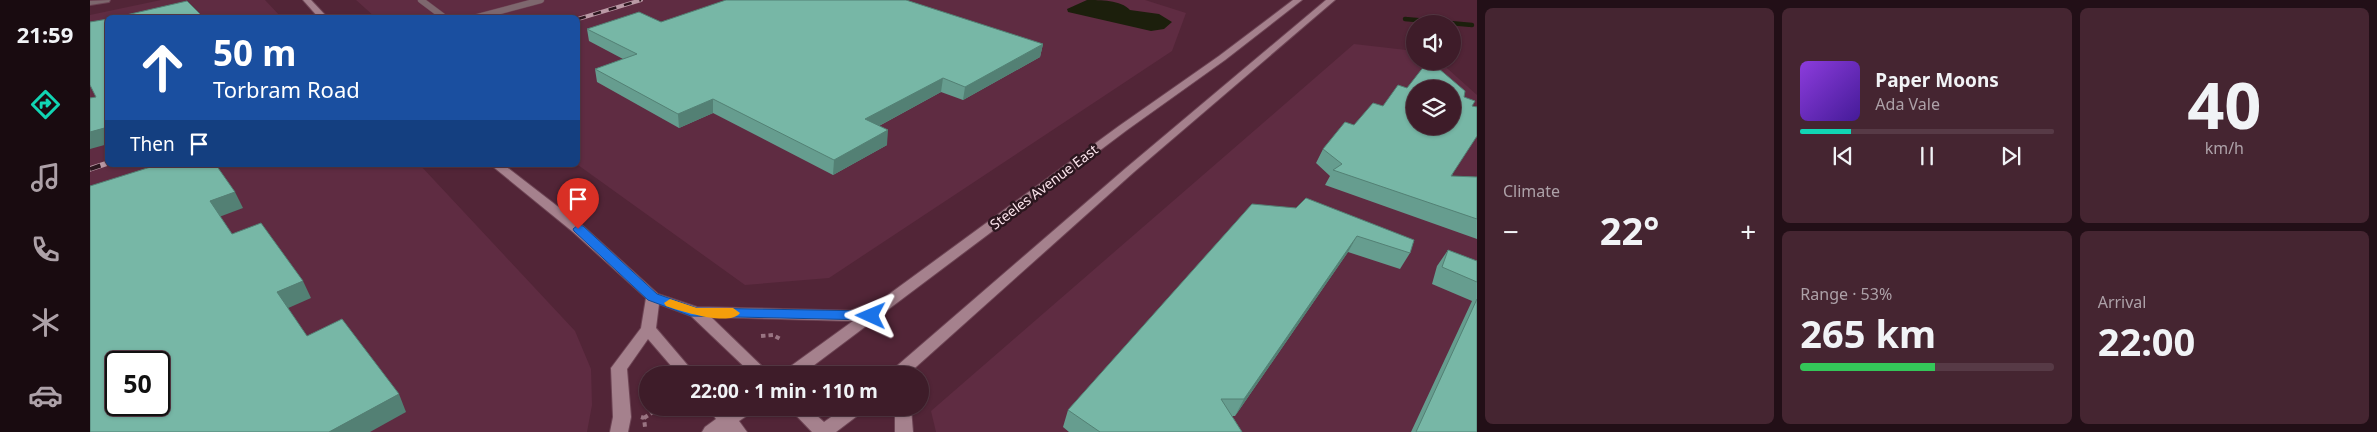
<!DOCTYPE html>
<meta charset="utf-8">
<style>
body{margin:0;font-family:"Noto Sans",sans-serif;background:#452531;color:#f1f3f6;height:100vh;display:flex;flex-direction:column;font-size:19px;white-space:nowrap}
*{box-sizing:border-box;margin:0}
p{font-size:16px;color:#ada1a8}
.icon{flex:none;width:28px;height:28px;fill:none;stroke:currentColor;stroke-width:2;stroke-linecap:round;stroke-linejoin:round}
.map{position:relative;flex:1;overflow:hidden}
.details{display:flex;flex-direction:column;gap:8px;padding:8px;background:#220f17;width:900px}
.details>*{flex:none}
.guide{position:absolute;left:15px;top:15px;width:475px;height:152px;border-radius:8px;box-shadow:0 1px 4px #0004,0 0 0 1px #573a46;background:#1a4fa0;color:#fff;overflow:hidden}
.controls{position:absolute;left:1316px;top:15px;display:grid;gap:10px}
.controls a{display:grid;place-items:center;width:55px;height:55px;border-radius:50%;background:#3e1c29;box-shadow:0 1px 4px #0004,0 0 0 1px #573a46;font-size:25px}
.speed{position:absolute;left:15px;top:351px;display:flex;gap:10px;font-size:25px;font-weight:700;text-align:center}
.speed>*{display:grid;place-content:center;width:65px;height:65px;border-radius:50%;background:#3e1c29;box-shadow:0 1px 4px #0004,0 0 0 1px #573a46;line-height:1}
.speed .limit{border:2px solid #111;border-radius:8px;background:#fff;color:#111}
.pin{position:absolute;display:grid;place-items:center;width:42px;height:42px;color:#fff;margin:-51px -21px;border-radius:50% 50% 50% 0;rotate:-45deg;box-shadow:0 0 5px #0007}
.pin .icon{rotate:45deg}
.me{position:absolute;width:55px;margin:-28px;rotate:271deg;stroke-linejoin:round;filter:drop-shadow(0 0 4px #0008)}
.turn{display:flex;align-items:center;gap:18px;height:105px;padding:0 25px;font-size:22px}
.turn .icon{width:65px;height:65px;stroke-width:2.5}
.turn b{display:block;font-size:35px;line-height:42px}
.then{display:flex;align-items:center;height:48px;padding:0 25px;background:#0003;gap:10px;font-size:19px}
.big{font-size:38px;font-weight:700;line-height:1.1}
.details .widget{flex:1;display:flex;flex-direction:column;justify-content:center;gap:8px;min-width:0;padding:0 18px;border-radius:8px;background:#452531}
.details .dial{align-items:center;gap:0}
.dial b{font-size:65px;line-height:1}
.song{display:flex;align-items:center;gap:15px}
.cover{width:60px;height:60px;border-radius:8px;background:linear-gradient(135deg,hsl(270 70% 55%),hsl(260 70% 35%))}
.played{height:5px;border-radius:2px;background:linear-gradient(90deg,#11d5b4 20%,#573a46 20%)}
.keys{display:flex;justify-content:space-around;direction:ltr}
.heat{display:flex;justify-content:space-between;align-items:center;font-size:28px;direction:ltr}
.charge{height:8px;border-radius:4px;background:linear-gradient(90deg,#34c759 53%,#573a46 0)}
.details .tiles{flex:1;display:grid;gap:8px;grid-template-columns:repeat(3,1fr)}
.widget:first-child{grid-row:span 2}
.trip{position:absolute;left:549px;top:366px;width:290px;height:50px;border-radius:25px;background:#3e1c29;box-shadow:0 1px 4px #0004,0 0 0 1px #573a46;font-weight:700;line-height:50px;text-align:center}
main{display:flex;flex:1;min-height:0}
.tabs{display:flex;flex-direction:column;width:90px;justify-content:space-around;align-items:center;background:#190b10;color:#ada1a8}
.tabs .icon{width:35px;height:35px}
.tabs .active{color:#11d5b4}
.tabs b{font-size:22px;color:#f1f3f6}
.map>svg:first-child{display:block}
.built{fill:#5f2c42;fill-rule:evenodd}
.water{fill:#1c1f0c}
.lines{fill:none;stroke-linecap:round;stroke-linejoin:round}
.stream{stroke:#1c1f0c;stroke-width:4.5}
.service-casing{stroke:#6d4454;stroke-width:7}
.tertiary-casing{stroke:#6d4454;stroke-width:2}
.secondary-casing{stroke:#6d4454;stroke-width:2}
.path{stroke:#997482;stroke-width:4;stroke-dasharray:4.5 3;stroke-linecap:butt}
.service{stroke:#7e676e;stroke-width:6}
.tertiary{fill:#7e676e;fill-rule:evenodd}
.secondary{fill:#a5818d;fill-rule:evenodd}
.rail-far1-casing{stroke:#ba99a5;stroke-width:4}
.rail-casing{stroke:#ba99a5;stroke-width:5.5}
.rail-far1{stroke:#2b161e;stroke-width:2.5;stroke-dasharray:8;stroke-linecap:butt}
.rail{stroke:#2b161e;stroke-width:4;stroke-dasharray:11;stroke-linecap:butt}
.wall{fill:#669d8f}
.shaded-wall{fill:#538074}
.building{fill:#77b7a6;stroke:#538074;fill-rule:evenodd}
.route{fill:#1a73e8;stroke:#114b97}
.slow{fill:#f59e0b}
.labels{text-anchor:middle;stroke-width:5;stroke-linejoin:round;paint-order:stroke}
.street-label{font-size:14px;fill:#fde5ed;stroke:#2b161e}
</style>
<main>
<nav class="tabs">
<b>21:59</b>
<svg class="icon active" aria-label="directions" viewBox="0 0 24 24"><path d="M12 3l9 9-9 9-9-9zM9 14v-3h6M13 9l2 2-2 2"/></svg>
<svg class="icon" aria-label="music" viewBox="0 0 24 24"><path d="M9 18V5l10-2v13"/><circle cx="6" cy="18" r="3"/><circle cx="16" cy="16" r="3"/></svg>
<svg class="icon" aria-label="phone" viewBox="0 0 24 24"><path d="M5 4h4l2 5-3 2q2 4 5 5l2-3 5 2v4C11 20 4 13 5 4z"/></svg>
<svg class="icon" aria-label="climate" viewBox="0 0 24 24"><path d="M12 3v18M4 7l16 10M4 17L20 7"/></svg>
<svg class="icon" aria-label="car" viewBox="0 0 24 24"><path d="M5 17H2v-5l4-1 3-4h7l3 4 3 1v5h-3M9 17h6M6 11h13"/><circle cx="7" cy="17" r="2"/><circle cx="17" cy="17" r="2"/></svg>
</nav>
<div class="map">
<svg width="1387" height="432" viewBox="0 0 1387 432">
<rect width="100%" height="100%" fill="#522537"/>
<!-- built -->
<g class="built">
<path d="M71,0H175L191,17L18,18V165H330L485,331L501,369L502,405L497,432H0V15ZM26,362H69V405H26Z"/>
<path d="M266,0H1055L1096,13L1082,51L739,278L655,285L488,165V18L285,17Z"/>
<path d="M1264,44L1325,51V61H1349L1387,95V432H846L841,411ZM1325,89H1362V126H1325Z"/>
</g>
<!-- water -->
<path class="water" d="M997,0C1010,0 1031,0 1040,10L1069,14L1082,22L1074,29L1061,31L978,12L977,9Z"/>
<g class="lines">
<!-- stream -->
<path class="stream" d="M1315,19L1382,25"/>
<defs>
<g id="service">
<path d="M331,0L355,18"/>
<path d="M384,18L451,0"/>
</g>
<path id="tertiary" d="M20,0L19,2L0,5V1Z"/>
<g id="secondary">
<path d="M213,0H221L238,18H229Z"/>
<path d="M1203,0H1212L1135,60L1037,130L711,375H692L694,371L763,321L621,317L681,375H663L601,316L569,304L566,328L606,375H589L558,339L537,369L541,417L538,432H520L523,417L521,368L551,328L556,298L483,232L401,165H414L493,226L568,294L607,307L776,311L1029,126L1129,56Z"/>
<path d="M1236,0H1245L1044,172L817,375H799L801,371L1036,168Z"/>
<path d="M618,408H636L639,410L643,408H663L661,413L649,421L657,432H612L615,427L626,419Z"/>
<path d="M699,408H718L734,422L754,408H773L771,413L746,432H722Z"/>
<path d="M805,408H821L823,432H805Z"/>
</g>
</defs>
<!-- service casing -->
<use href="#service" class="service-casing"/>
<!-- tertiary casing -->
<use href="#tertiary" class="tertiary-casing"/>
<!-- secondary casing -->
<use href="#secondary" class="secondary-casing"/>
<!-- path -->
<g class="path">
<path d="M671,336L683,335L692,340"/>
<path d="M551,417L554,418L555,427"/>
<path d="M554,418L569,408"/>
</g>
<!-- service -->
<use href="#service" class="service"/>
<!-- tertiary -->
<use href="#tertiary" class="tertiary"/>
<!-- secondary -->
<use href="#secondary" class="secondary"/>
<defs>
<path id="rail-far1" d="M488,19L551,0"/>
<path id="rail" d="M0,169L18,163"/>
</defs>
<!-- rail-far1 casing -->
<use href="#rail-far1" class="rail-far1-casing"/>
<!-- rail casing -->
<use href="#rail" class="rail-casing"/>
<!-- rail-far1 -->
<use href="#rail-far1" class="rail-far1"/>
<!-- rail -->
<use href="#rail" class="rail"/>
</g>
<!-- wall -->
<g class="wall">
<path d="M571,22L953,44L950,57L873,100L851,92L789,126L797,145L743,175L623,113L589,128L507,82L505,69L533,59L499,41L497,29Z"/>
<path d="M1317,88L1374,97L1382,106L1362,176L1387,177V239L1235,185L1240,176L1226,163L1233,149L1264,125L1293,106Z"/>
<path d="M1162,204L1324,240L1320,253L1310,269L1258,252L1145,416H1142L1152,432H979L973,427L978,410Z"/>
<path d="M1358,250L1387,261V432H1321L1382,301L1342,284L1347,266Z"/>
</g>
<!-- shaded-wall -->
<g class="shaded-wall">
<path d="M953,44L950,57L873,100L875,87Z"/>
<path d="M853,78L851,92L774,134L775,119Z"/>
<path d="M623,99V113L589,128L588,114Z"/>
<path d="M18,127V144L0,149V132Z"/>
<path d="M798,130L797,145L743,175L744,160Z"/>
<path d="M145,192L153,208L129,217L120,201Z"/>
<path d="M1267,236L1258,252L1145,416L1154,399Z"/>
<path d="M213,281L221,298L196,309L187,292Z"/>
<path d="M309,394L316,412L280,432H239Z"/>
</g>
<!-- building -->
<g class="building">
<path d="M636,0H816L953,44L875,87L853,78L775,119L798,130L744,160L623,99L588,114L505,69L547,54L497,29L549,12L571,22Z"/>
<path d="M97,1L114,18H23Z"/>
<path d="M18,19V127L0,132V98L6,97L0,85V22Z"/>
<path d="M1335,65L1348,68L1375,91L1374,97L1385,101L1382,106L1387,107V136L1361,176L1387,177V219L1243,170L1252,164L1233,149L1255,122L1264,125L1283,103L1293,106L1308,85L1317,88ZM1325,89H1362V126H1325Z"/>
<path d="M67,165H126L145,192L120,201L142,234L171,223L213,281L187,292L217,336L252,319L309,394L239,432H0V186ZM26,362H69V405H26Z"/>
<path d="M1216,198L1324,240L1320,253L1267,236L1154,399H1131L1152,432H1010L978,410L1162,204L1206,208Z"/>
<path d="M1358,250L1387,261V282L1352,267Z"/>
<path d="M1387,299V432H1326Z"/>
</g>
<!-- route -->
<path class="route" d="M488,225L493,226L567,294L607,308L781,311L787,316L781,320L601,316L558,300L484,231L483,229Z"/>
<!-- slow -->
<path class="slow" d="M580,299L607,308H643L650,313C640,327 590,311 576,306L574,303Z"/>
<g class="labels">
<!-- street labels -->
<g class="street-label">
<text transform="translate(954 187) rotate(-37)" y="5">Steeles Avenue East</text>
</g>
</g>
</svg>
<div class="controls">
<a><svg class="icon" aria-label="sound" viewBox="0 0 24 24"><path d="M4 9h4l5-4v14l-5-4H4zM17 9q2 3 0 6"/></svg></a>
<a><svg class="icon" aria-label="layers" viewBox="0 0 24 24"><path d="M12 4l9 5-9 5-9-5zM3 14l9 5 9-5"/></svg></a>
</div>
<div class="speed"><div class="limit">50</div></div>
<div class="pin" style="left:488px;top:229px;background:#d93025"><svg class="icon" aria-label="arrive" viewBox="0 0 24 24"><path d="M6 21V4h12l-3 4 3 4H6"/></svg></div>
<svg class="me" style="left:781px;top:316px" viewBox="-20 -20 40 40"><path d="M0-17L14 15 0 8-14 15z" fill="#1a73e8" stroke="#fff" stroke-width="4"/></svg>
<div class="trip">22:00 · 1 min · 110 m</div>
<div class="guide">
<div class="turn"><svg class="icon" aria-label="ahead" viewBox="0 0 24 24"><path d="M12 20V5M6 11l6-6 6 6"/></svg><div><b>50 m</b>Torbram Road</div></div>
<div class="then">Then<svg class="icon" aria-label="arrive" viewBox="0 0 24 24"><path d="M6 21V4h12l-3 4 3 4H6"/></svg></div>
</div>
</div>
<section class="details">
<div class="tiles">
<div class="widget"><p>Climate</p>
<div class="heat"><a>−</a><b class="big">22°</b><a>+</a></div>
</div>
<div class="widget">
<div class="song"><i class="cover"></i><div><b>Paper Moons</b><p>Ada Vale</p></div></div>
<div class="played"></div>
<div class="keys"><svg class="icon" aria-label="previous" viewBox="0 0 24 24"><path d="M18 5L8 12l10 7zM5 5v14"/></svg><svg class="icon" aria-label="pause" viewBox="0 0 24 24"><path d="M8 5v14M16 5v14"/></svg><svg class="icon" aria-label="next" viewBox="0 0 24 24"><path d="M6 5l10 7-10 7zM19 5v14"/></svg></div>
</div>
<div class="widget dial"><b>40</b><p>km/h</p></div>
<div class="widget"><p>Range · 53%</p><b class="big">265 km</b><div class="charge"></div></div>
<div class="widget"><p>Arrival</p><b class="big">22:00</b></div>
</div>
</section>
</main>
